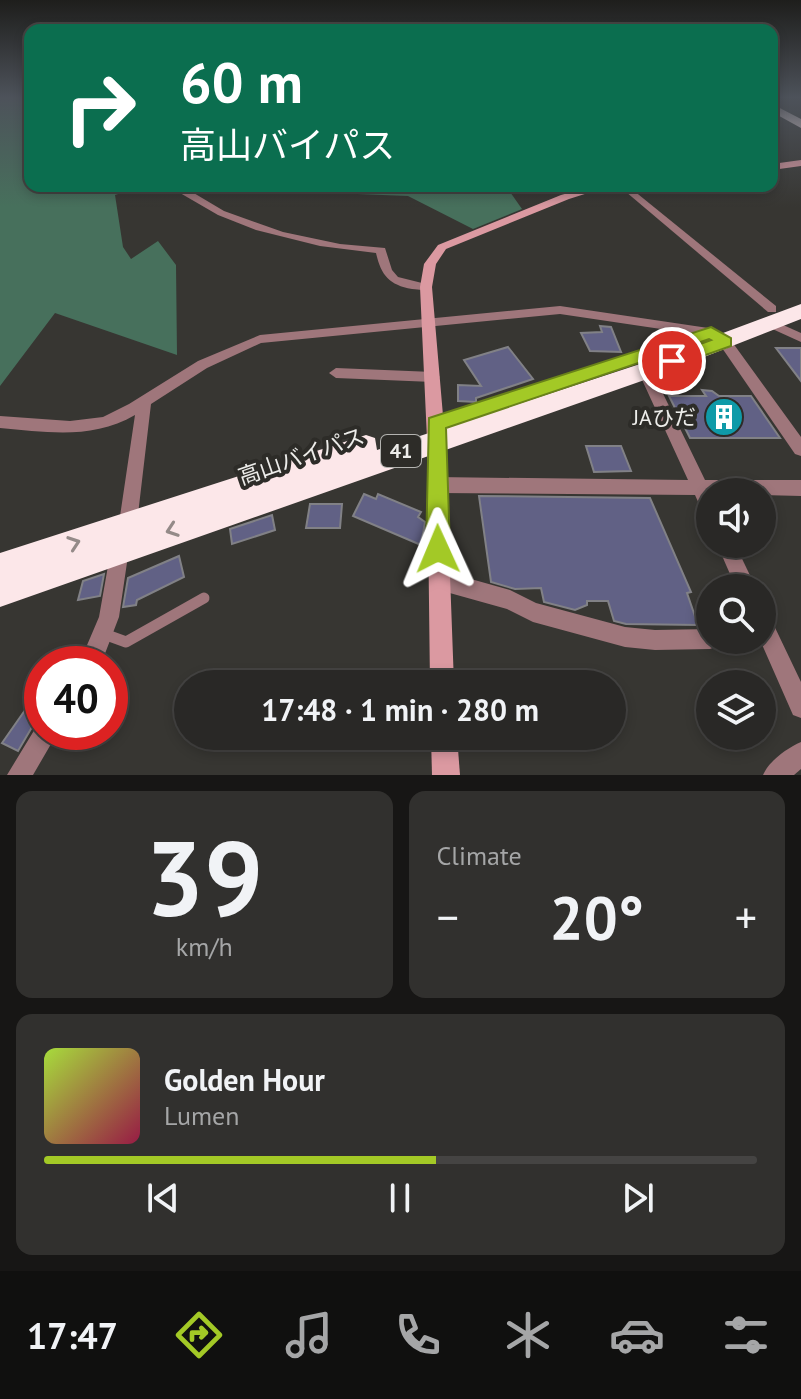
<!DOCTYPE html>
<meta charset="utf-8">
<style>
body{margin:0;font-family:"PT Sans","Noto Sans JP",sans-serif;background:#31302e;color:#f1f3f6;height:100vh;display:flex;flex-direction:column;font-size:30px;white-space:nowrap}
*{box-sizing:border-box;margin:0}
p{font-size:26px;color:#a5a6a7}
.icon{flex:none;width:44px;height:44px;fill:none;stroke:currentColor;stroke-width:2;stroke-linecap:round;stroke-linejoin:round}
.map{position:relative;height:775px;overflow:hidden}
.side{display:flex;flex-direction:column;gap:16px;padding:16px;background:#171615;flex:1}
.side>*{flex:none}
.top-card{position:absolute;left:24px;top:24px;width:754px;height:168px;border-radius:16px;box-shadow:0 4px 12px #0003,0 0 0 2px #454443;background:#0b6e4f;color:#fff;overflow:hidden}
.buttons{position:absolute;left:696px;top:478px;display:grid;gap:16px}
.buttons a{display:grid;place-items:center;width:80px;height:80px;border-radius:50%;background:#292826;box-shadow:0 4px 12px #0003,0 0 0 2px #454443;font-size:40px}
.speed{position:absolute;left:24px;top:646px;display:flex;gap:16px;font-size:40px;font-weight:700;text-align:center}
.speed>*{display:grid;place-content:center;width:104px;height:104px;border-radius:50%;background:#292826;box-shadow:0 4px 12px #0003,0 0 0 2px #454443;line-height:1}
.speed .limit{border:12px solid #d22;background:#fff;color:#111}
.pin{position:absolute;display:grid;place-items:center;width:68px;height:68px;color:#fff;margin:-34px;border:4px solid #fff;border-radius:50%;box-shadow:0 2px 8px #0007}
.me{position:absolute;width:88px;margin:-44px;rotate:359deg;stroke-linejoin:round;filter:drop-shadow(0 0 6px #0008)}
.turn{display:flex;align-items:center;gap:28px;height:168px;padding:0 24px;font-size:36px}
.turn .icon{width:104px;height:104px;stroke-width:2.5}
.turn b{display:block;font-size:56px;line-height:68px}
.big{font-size:60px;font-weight:600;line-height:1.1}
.side .widget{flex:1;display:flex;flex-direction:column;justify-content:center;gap:12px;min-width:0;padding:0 28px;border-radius:16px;background:#31302e}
.side .dial{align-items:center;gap:0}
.dial b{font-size:104px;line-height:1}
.song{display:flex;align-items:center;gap:24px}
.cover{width:96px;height:96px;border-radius:12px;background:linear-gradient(135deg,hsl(80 70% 55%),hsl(340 70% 35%))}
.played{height:8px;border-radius:4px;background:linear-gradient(90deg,#a3c926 55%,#454443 55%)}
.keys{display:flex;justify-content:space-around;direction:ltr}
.heat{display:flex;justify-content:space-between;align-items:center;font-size:44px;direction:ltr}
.side .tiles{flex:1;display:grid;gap:16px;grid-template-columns:1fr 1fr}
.widget:last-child{grid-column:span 2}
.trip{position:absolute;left:174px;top:670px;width:452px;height:80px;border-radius:40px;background:#292826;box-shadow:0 4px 12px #0003,0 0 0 2px #454443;font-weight:600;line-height:80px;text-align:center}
.menu{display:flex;height:128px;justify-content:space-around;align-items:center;background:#10100f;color:#a5a6a7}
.menu .icon{width:56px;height:56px}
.menu .on{color:#a3c926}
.menu b{font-size:36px;color:#f1f3f6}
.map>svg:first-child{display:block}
.forest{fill:#47705c}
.building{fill:#616185;stroke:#818186;stroke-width:2}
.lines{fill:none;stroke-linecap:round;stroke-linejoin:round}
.lane{stroke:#9f767b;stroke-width:11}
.street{fill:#9f767b;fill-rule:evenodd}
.secondary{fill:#db99a1;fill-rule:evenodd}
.highway{fill:#fce7e9;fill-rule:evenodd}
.oneway{stroke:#948a88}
.route{fill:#a3c926;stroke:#6a8319;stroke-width:2}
.labels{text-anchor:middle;stroke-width:8;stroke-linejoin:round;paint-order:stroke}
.shield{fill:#2d2c28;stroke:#b3b3b0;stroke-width:2}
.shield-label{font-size:20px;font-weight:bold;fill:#ededea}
.poi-label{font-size:22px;fill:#ededea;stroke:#2d2c28;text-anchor:end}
.street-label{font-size:22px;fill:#ededea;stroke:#2d2c28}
</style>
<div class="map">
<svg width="801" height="775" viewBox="0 0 801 775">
<rect width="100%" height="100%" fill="#373632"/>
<!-- forest -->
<g class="forest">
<path d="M0,98H30V186H143L115,195L123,247L131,259L158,241L176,265L177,355L55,313L0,386Z"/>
<path d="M311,186H506L522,209L473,229L408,196L332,193Z"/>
</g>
<!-- building -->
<g class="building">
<path d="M600,326L611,327L621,352L590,351L581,333L602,332Z"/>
<path d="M508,347L533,379L476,398V402L458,401V385L481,386L464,360Z"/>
<path d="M776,348H801V381Z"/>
<path d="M702,390L712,391L719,396H751L780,438H690L669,396H706Z"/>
<path d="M586,446H621L631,471L594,472Z"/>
<path d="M364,494L376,499L378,494L421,512L418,517L425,522L421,545L353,516Z"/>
<path d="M479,496L650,498L691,592L687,593L698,625L626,624L614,621L608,601H587V605L575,610L544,602L541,588L515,589L491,582Z"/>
<path d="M310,504H342L340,528H306Z"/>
<path d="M272,515L275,530L232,544L230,529Z"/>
<path d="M179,556L184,577L137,600L136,605L123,607L128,578Z"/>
<path d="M104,574L100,596L78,600L83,581Z"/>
<path d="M42,686V719L35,722L18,751L2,743Z"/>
</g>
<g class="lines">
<!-- lane -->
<path class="lane" d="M104,634L126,642L204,598"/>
<!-- street -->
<g class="street">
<path d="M168,186H182L224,211L283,232L340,244L385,248L392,270L398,277L430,285L432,287C425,291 421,290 412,289C389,285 381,275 376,253L320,246L256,230L218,215Z"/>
<path d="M619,186H628L776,306V312H768Z"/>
<path d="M560,306L715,329L730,339L801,437V456L795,454L720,345L708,336L560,314L261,343L207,368L151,404L137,523L134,529L128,531L122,529L119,523L135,415C92,440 47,432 0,428V416L70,421L103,417L129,404L198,361L260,335Z"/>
<path d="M772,320L801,333V342L768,327L766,324Z"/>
<path d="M645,366L652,371L705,480H801V496L762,495V492H710V517L704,515L695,495L436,493L430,490L428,485L430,480L436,477L688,480L638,371Z"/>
<path d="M336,368L433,372L440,377L433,382L336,378L329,373Z"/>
<path d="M120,540L126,543L129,549L119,617L101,664H79L99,617L111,549L114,543Z"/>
<path d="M717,544H735L756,588H736Z"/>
<path d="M439,570L510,590L536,603L625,627L655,630L710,629V640H720L717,646L710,649L655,650L625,647L533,622L507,609L439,590L432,587L429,580L432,573Z"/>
<path d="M762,612L769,615L801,682V718L793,715L760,640H762Z"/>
<path d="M42,722V732H58L33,775H7L38,724Z"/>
<path d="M801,742V769L794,775H763C769,761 787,748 801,742Z"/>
</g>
<!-- secondary -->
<g class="secondary">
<path d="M801,160V166L772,170V164Z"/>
<path d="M594,186H610L569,199L446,249L436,264L432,287L445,439L454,684H430L427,439L420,287L424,264L438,245L561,195Z"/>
<path d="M431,736H457L460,775H432Z"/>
</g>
<!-- highway -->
<g class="highway">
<path d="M772,104L801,119V128L772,112Z"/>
<path d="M801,304V319L653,377L0,607V553L366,435L375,438L377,450L637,365Z"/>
</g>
</g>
<!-- one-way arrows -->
<defs><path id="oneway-chevron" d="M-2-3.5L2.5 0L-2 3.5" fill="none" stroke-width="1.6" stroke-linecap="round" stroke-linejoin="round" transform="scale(2)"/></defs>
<g class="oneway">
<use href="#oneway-chevron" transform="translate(172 530) rotate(161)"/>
<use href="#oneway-chevron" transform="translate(74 543) rotate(-19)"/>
</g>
<!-- sky -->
<linearGradient id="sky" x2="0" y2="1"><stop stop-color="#1e1e1c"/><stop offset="0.47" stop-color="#4d525a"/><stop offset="1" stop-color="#4d525a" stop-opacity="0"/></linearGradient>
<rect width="801" height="207" fill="url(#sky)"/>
<!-- route -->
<path class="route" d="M711,327L731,338V346L672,367L663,361L665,357L711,340L709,339L446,428L450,549L446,557L438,560L429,557L426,549L429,418Z"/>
<!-- icons -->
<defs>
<symbol id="building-disc" viewBox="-11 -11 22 22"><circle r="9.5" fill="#0f9aa8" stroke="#2d2c28"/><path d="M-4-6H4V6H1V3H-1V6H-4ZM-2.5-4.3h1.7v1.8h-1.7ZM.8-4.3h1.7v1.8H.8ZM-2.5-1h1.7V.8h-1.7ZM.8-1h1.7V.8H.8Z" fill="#fff"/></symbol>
</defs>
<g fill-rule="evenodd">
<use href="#building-disc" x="702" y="395" width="44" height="44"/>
</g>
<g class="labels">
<!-- shield labels -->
<rect class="shield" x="381" y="435" width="40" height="32" rx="6"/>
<g class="shield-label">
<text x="401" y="458">41</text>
</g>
<!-- poi labels -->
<g class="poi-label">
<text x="696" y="425">JAひだ</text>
</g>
<!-- street labels -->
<g class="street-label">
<text transform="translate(301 456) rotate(-19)" y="8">高山バイパス</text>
</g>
</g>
</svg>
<div class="buttons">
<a><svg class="icon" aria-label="sound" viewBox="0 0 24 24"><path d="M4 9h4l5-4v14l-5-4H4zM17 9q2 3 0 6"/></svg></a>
<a><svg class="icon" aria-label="search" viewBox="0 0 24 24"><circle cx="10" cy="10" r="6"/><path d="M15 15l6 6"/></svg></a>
<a><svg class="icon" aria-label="layers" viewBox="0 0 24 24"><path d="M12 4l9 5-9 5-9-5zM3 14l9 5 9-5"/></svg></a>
</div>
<div class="speed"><div class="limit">40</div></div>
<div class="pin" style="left:672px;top:361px;background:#d93025"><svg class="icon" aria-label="arrive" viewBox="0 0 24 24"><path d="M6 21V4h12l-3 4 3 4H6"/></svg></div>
<svg class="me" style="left:438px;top:549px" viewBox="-20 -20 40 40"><path d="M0-17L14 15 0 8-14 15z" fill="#a3c926" stroke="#fff" stroke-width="4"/></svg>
<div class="trip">17:48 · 1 min · 280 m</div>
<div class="top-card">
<div class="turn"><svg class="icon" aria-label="right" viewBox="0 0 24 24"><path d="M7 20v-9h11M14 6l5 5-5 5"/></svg><div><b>60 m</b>高山バイパス</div></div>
</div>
</div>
<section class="side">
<div class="tiles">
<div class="widget dial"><b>39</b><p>km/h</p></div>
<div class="widget"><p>Climate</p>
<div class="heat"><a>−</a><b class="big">20°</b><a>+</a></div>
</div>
<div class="widget">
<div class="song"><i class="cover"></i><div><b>Golden Hour</b><p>Lumen</p></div></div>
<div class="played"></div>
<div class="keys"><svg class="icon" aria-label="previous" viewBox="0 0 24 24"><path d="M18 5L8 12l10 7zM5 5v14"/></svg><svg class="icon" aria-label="pause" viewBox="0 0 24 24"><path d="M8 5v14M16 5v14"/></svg><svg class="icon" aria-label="next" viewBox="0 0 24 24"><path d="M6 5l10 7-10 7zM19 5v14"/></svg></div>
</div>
</div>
</section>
<nav class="menu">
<b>17:47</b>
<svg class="icon on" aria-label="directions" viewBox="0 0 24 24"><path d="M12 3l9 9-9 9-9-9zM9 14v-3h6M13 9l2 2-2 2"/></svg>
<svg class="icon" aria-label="music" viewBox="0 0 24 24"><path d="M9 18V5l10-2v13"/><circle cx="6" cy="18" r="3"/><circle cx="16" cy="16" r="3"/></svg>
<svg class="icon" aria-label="phone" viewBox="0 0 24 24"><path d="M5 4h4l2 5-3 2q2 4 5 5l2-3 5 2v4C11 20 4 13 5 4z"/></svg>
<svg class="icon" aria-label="climate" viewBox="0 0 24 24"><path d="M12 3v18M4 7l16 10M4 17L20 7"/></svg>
<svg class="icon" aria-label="car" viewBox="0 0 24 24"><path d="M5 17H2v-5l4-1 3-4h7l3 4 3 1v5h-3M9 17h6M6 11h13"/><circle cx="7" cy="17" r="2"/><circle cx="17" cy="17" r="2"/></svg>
<svg class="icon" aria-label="filters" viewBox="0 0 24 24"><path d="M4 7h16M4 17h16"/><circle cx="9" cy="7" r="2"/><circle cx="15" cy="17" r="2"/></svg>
</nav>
